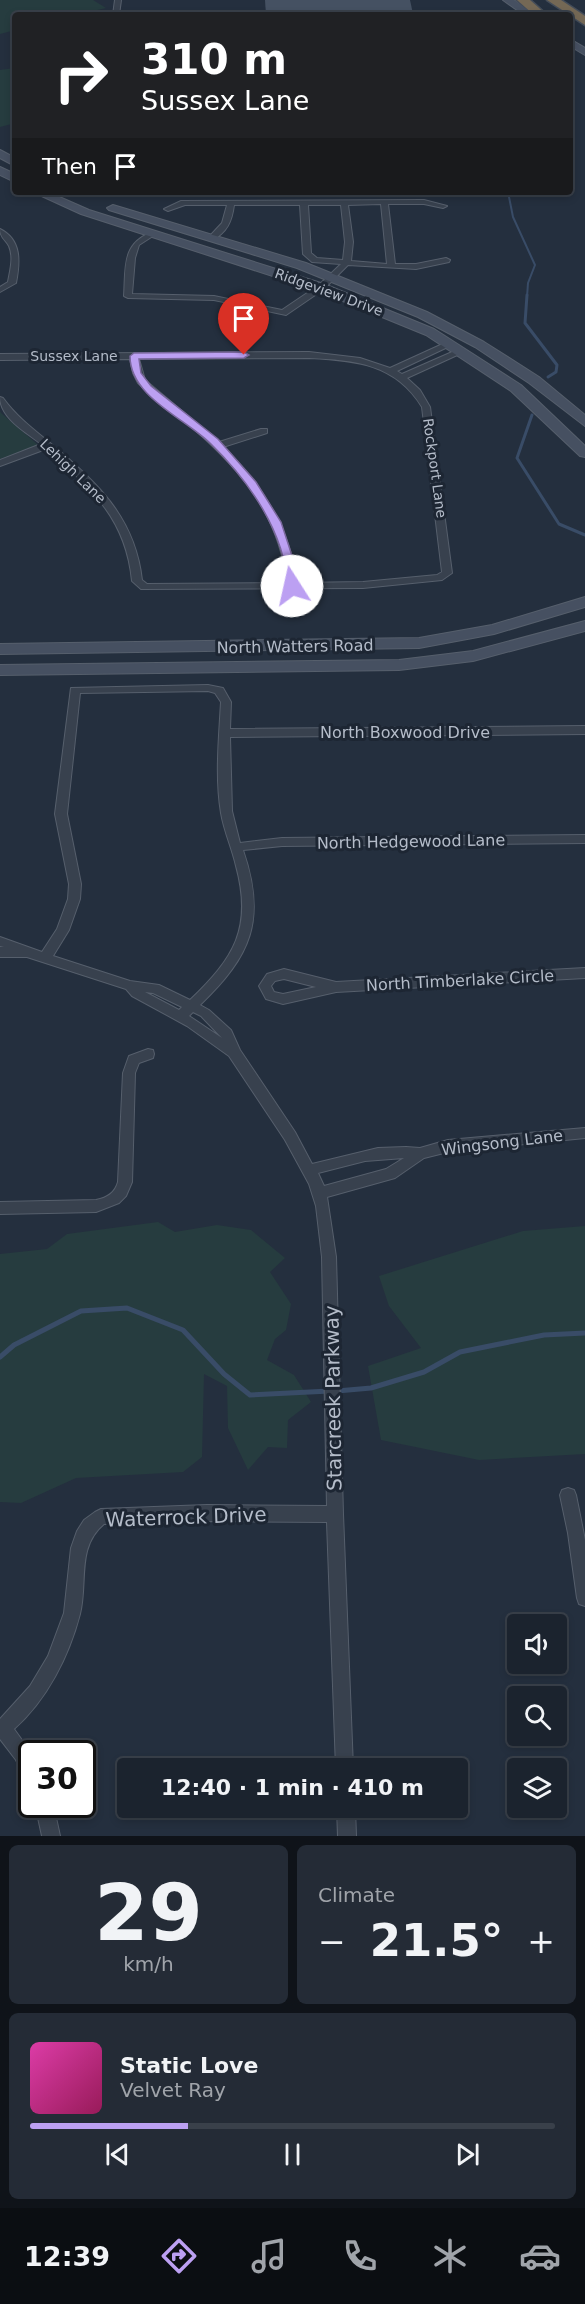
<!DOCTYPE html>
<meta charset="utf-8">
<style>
body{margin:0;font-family:"DejaVu Sans",sans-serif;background:#242b36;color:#f1f3f6;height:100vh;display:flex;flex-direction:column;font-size:22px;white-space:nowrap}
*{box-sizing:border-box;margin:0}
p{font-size:20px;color:#a0a4aa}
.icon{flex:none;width:33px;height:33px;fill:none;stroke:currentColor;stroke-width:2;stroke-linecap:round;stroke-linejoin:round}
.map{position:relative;height:1836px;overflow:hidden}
.panel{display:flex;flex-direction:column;gap:9px;padding:9px;background:#0f1319;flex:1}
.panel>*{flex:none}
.banner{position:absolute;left:12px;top:12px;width:561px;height:183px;border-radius:6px;box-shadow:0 3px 9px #0003,0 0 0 2px #39404a;background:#202124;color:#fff;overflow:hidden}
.fabs{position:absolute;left:507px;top:1614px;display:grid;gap:12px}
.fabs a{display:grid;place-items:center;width:60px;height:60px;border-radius:6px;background:#1b232e;box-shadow:0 3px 9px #0003,0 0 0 2px #39404a;font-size:30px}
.speed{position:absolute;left:18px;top:1740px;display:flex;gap:12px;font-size:30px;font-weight:700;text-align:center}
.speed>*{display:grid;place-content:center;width:78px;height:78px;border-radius:50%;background:#1b232e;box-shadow:0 3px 9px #0003,0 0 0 2px #39404a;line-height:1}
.speed .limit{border:3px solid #111;border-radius:9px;background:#fff;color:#111}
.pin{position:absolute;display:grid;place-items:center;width:51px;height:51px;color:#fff;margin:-62px -26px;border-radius:50% 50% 50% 0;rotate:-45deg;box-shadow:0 0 6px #0007}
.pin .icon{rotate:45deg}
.me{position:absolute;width:66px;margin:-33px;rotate:350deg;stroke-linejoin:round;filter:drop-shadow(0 0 4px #0008)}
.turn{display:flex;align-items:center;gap:21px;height:126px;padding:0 30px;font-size:27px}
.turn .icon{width:78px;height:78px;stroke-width:2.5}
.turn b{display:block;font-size:42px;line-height:51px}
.then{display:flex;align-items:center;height:57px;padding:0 30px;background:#0003;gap:12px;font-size:22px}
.big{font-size:45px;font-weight:700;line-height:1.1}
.panel .widget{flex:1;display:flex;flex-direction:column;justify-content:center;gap:9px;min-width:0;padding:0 21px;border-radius:9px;background:#242b36}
.panel .dial{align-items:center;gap:0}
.dial b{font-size:78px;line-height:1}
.song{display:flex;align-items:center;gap:18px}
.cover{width:72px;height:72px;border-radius:9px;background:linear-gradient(135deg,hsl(320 70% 55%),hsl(330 70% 35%))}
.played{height:6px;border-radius:3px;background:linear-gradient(90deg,#bca0f2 30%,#39404a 30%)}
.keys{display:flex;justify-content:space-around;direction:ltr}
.heat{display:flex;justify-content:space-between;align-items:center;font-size:33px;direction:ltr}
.panel .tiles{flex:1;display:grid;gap:9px;grid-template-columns:1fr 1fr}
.widget:last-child{grid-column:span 2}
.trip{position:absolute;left:117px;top:1758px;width:351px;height:60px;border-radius:6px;background:#1b232e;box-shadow:0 3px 9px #0003,0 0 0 2px #39404a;font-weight:700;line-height:60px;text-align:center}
.menu{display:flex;height:96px;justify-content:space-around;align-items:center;background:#0b0e12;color:#a0a4aa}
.menu .icon{width:42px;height:42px}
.menu .active{color:#bca0f2}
.menu b{font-size:27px;color:#f1f3f6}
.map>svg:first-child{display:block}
.green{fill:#263c3f}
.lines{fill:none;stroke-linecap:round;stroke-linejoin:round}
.stream-far2{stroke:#394c67;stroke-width:2}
.stream-far1{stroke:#394c67;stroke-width:3}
.stream{stroke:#394c67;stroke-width:5}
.building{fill:#455162}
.minor-casing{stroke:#565f6c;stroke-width:2}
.secondary-casing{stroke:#565f6c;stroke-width:2}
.motorway-casing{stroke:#434c59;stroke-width:3}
.minor{fill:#38414e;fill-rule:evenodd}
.secondary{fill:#465061;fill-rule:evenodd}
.motorway{fill:#746855;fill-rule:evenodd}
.route{fill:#bca0f2;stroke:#7a689d;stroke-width:1.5}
.labels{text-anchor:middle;stroke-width:6;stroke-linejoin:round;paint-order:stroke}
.far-street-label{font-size:14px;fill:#b4bcc9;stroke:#1d2633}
.street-label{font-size:16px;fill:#b4bcc9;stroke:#1d2633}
.near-street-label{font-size:20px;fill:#b4bcc9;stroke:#1d2633}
</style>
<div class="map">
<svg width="585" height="1836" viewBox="0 0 585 1836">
<rect width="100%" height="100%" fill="#242f3e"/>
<!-- green -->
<g class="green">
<path d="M0,0H93L106,8L77,15H15V30L0,34Z"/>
<path d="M15,68V123L0,127V70Z"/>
<path d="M0,411L1,413L38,445L0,459Z"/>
<path d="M158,1222L175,1232L217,1225L251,1230L285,1258L270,1272L291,1304L286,1330L275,1339L267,1360L294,1375L311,1402L288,1420L287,1448L268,1447L248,1470L228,1428L227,1386L204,1374L202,1457L183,1472L76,1478L21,1503L0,1502V1254L47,1249L67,1234Z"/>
<path d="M585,1226V1454L479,1460L381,1440L368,1366L421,1348L389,1306L379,1276L523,1231Z"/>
</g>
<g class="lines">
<!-- stream-far2 -->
<path class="stream-far2" d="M508,192L513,217L535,265L528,283L527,297"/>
<!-- stream-far1 -->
<g class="stream-far1">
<path d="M527,295L525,323L557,365L556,372L548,377"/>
<path d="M532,415L517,458L559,524L585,535"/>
</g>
<!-- stream -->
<g class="stream">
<path d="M0,1357L14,1345L81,1311L127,1308L183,1330L224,1374L250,1395L330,1391"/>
<path d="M337,1391L371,1388L424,1372L460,1352L544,1335L585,1333"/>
</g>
</g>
<!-- building -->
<path class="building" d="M265,0H410L413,14L266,15Z"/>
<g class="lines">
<defs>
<g id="minor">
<path d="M115,0H121L119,15H113Z"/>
<path d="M424,200L447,206L443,208L424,204H388L395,264H416L446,258L450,260L449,262L416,269L348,265L324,289L286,315L214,300L128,298L124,296C126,268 121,244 152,232L156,234L139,245L135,258L132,294L214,296L282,310L319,285L341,264L312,262L303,254L300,205H234C232,221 227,233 212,240L208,238L222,223L227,205H185L168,211L164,209L181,201ZM381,204L387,264L351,261L353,242L348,205ZM308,205H341L345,242L343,260L317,258L311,253Z"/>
<path d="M0,229C22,240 20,262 16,283L0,292V287L8,282C10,270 14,258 9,246C5,239 0,237 0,229Z"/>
<path d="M447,342L454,344L397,371L402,374L459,349L466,351L407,378L420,390L430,407L452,573L442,580L363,588L141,589L132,581C126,518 91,488 46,449L0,466V460L41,444C26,432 0,418 0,397L3,398C16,416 33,429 50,443C96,481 135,517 142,580L147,584L287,583C279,510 235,463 181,418C167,406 151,396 138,383L133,373L130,359L0,360V354L309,352L360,358L390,368ZM309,358C355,360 396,364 422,407L442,572L437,575L363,582L297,583C290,528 262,485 223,447L267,433V429H261L219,442L145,380L139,359Z"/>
<path d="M208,685L223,688L231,702L230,729L585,726V734L230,737L232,811L240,843L282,838L585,835V843L282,846L243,850C267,920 251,956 200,1005L209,1010L231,1030L240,1050L295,1132L312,1164L378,1148L406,1147L420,1148L448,1140L585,1128V1138L448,1152L424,1158L395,1178L327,1197L336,1257L343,1514L353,1768H336L327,1522L207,1521L104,1524C76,1547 88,1583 80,1614C69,1656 47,1700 14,1729L32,1754V1781L26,1779L16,1760L0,1739V1719L30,1686L48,1656L64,1613L71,1548L77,1531L84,1520L95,1512L101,1509L207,1505L327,1506L322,1257L316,1206L309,1184L285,1140L229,1056L187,1026L132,996L126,989L27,957H0V947H4L0,946V937L42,952L57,929L68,899L69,884L55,814L71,688ZM208,691L215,693L221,702C219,738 215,777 221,813C224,831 232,848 236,866C253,928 234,958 190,1000L159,985L130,981L53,956L69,930L80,899L81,884L67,814L80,693ZM145,992L153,993L182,1007L179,1010ZM193,1012L201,1016L222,1038L189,1016ZM404,1158L386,1169L324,1186L318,1173L365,1161Z"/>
<path d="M585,968V978L336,992L283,1004L266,999L259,986L267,974L284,969L336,982ZM284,979L316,987L283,994L274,992L271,986L275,981Z"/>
<path d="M148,1049L153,1050L154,1054L153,1058L139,1063L135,1073L132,1182L126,1196L119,1203L96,1212L0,1214V1202L96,1200C107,1198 115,1193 118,1182L123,1073L129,1056Z"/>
<path d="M568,1488L574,1490L576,1495L585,1540V1606L579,1604L577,1598L568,1533L560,1495L562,1490Z"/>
<path d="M35,1804H53L60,1836H42Z"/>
<path d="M337,1808H355L356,1836H338Z"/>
</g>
<g id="secondary">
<path d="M503,0H514L535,15H524Z"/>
<path d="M570,39L585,48V55L570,46Z"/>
<path d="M0,150L15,158V166L0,158Z"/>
<path d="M0,167L15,174V182L0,175Z"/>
<path d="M33,192H48L89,210L324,284L434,329L521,385L585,446V457L580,456L511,391L426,335L316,290L81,214Z"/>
<path d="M113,205L306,263L427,312L484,342L539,377L585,415V426L529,383L475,347L418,317L297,268L109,210L107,208Z"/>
<path d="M585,597V607L494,634L419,648L0,654V644L419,638L492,625Z"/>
<path d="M585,621V631L473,661L399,670L0,675V665L399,660L473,651Z"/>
</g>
<g id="motorway">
<path d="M517,0H530L547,15H534Z"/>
<path d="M547,0H561L585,16V25Z"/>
</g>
</defs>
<!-- minor casing -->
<use href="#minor" class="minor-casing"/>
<!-- secondary casing -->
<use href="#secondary" class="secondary-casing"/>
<!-- motorway casing -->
<use href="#motorway" class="motorway-casing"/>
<!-- minor -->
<use href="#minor" class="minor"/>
<!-- secondary -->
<use href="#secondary" class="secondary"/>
<!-- motorway -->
<use href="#motorway" class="motorway"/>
</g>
<!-- route -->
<path class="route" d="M134,353L244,352L249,355L244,358L139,359L141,373L151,386L218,439L256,482L281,522L298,574L296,589L287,586C286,533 248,480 211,444C185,418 130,397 130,356Z"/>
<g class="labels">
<!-- far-street labels -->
<g class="far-street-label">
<text transform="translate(329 292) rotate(20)" y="5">Ridgeview Drive</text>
<text x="74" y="361">Sussex Lane</text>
<text transform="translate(435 468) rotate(82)" y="5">Rockport Lane</text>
<text transform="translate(73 471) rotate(44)" y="5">Lehigh Lane</text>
</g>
<!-- street labels -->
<g class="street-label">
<text transform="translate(295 646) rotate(-1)" y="6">North Watters Road</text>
<text x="405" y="738">North Boxwood Drive</text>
<text transform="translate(411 841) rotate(-1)" y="6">North Hedgewood Lane</text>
<text transform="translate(460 980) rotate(-3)" y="6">North Timberlake Circle</text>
<text transform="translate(502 1142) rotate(-7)" y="6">Wingsong Lane</text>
</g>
<!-- near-street labels -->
<g class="near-street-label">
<text transform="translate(333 1398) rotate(-91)" y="7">Starcreek Parkway</text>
<text transform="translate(186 1517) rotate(-2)" y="7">Waterrock Drive</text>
</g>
</g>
</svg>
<div class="fabs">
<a><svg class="icon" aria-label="sound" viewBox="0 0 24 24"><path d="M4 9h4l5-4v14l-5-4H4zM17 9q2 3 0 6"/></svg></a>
<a><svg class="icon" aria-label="search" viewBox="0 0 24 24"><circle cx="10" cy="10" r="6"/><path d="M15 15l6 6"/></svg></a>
<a><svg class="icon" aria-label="layers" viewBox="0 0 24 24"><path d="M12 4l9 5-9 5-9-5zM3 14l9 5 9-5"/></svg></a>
</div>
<div class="speed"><div class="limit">30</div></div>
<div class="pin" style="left:244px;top:355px;background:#d93025"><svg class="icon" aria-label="arrive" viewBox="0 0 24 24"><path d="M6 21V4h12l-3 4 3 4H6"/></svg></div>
<svg class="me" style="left:292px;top:586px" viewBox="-20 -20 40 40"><circle r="19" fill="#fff"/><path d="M0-13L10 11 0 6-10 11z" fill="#bca0f2"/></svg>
<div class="trip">12:40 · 1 min · 410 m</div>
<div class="banner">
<div class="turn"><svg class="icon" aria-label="right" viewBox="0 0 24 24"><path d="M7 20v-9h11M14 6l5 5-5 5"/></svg><div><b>310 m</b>Sussex Lane</div></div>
<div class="then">Then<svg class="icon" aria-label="arrive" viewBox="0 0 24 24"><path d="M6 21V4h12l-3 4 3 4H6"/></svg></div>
</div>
</div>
<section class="panel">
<div class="tiles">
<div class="widget dial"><b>29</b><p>km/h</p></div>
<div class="widget"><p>Climate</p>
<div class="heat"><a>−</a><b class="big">21.5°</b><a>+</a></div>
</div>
<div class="widget">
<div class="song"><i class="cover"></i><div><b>Static Love</b><p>Velvet Ray</p></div></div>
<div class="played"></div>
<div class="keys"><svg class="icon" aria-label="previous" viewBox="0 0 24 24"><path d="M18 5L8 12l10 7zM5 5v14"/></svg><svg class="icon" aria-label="pause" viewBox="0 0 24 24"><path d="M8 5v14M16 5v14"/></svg><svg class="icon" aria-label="next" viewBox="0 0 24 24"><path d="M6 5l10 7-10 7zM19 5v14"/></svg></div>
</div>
</div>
</section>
<nav class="menu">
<b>12:39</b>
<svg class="icon active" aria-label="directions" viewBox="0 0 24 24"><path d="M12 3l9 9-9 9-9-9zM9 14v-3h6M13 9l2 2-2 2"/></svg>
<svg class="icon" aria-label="music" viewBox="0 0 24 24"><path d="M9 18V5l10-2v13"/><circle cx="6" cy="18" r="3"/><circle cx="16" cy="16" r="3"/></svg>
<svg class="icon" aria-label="phone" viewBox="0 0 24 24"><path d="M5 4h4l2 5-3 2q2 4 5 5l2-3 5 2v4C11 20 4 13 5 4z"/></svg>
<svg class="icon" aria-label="climate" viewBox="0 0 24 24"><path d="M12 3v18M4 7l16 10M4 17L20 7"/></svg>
<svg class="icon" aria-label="car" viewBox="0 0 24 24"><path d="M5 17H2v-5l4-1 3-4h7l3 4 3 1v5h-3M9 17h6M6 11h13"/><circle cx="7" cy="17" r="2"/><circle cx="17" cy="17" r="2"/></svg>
</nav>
